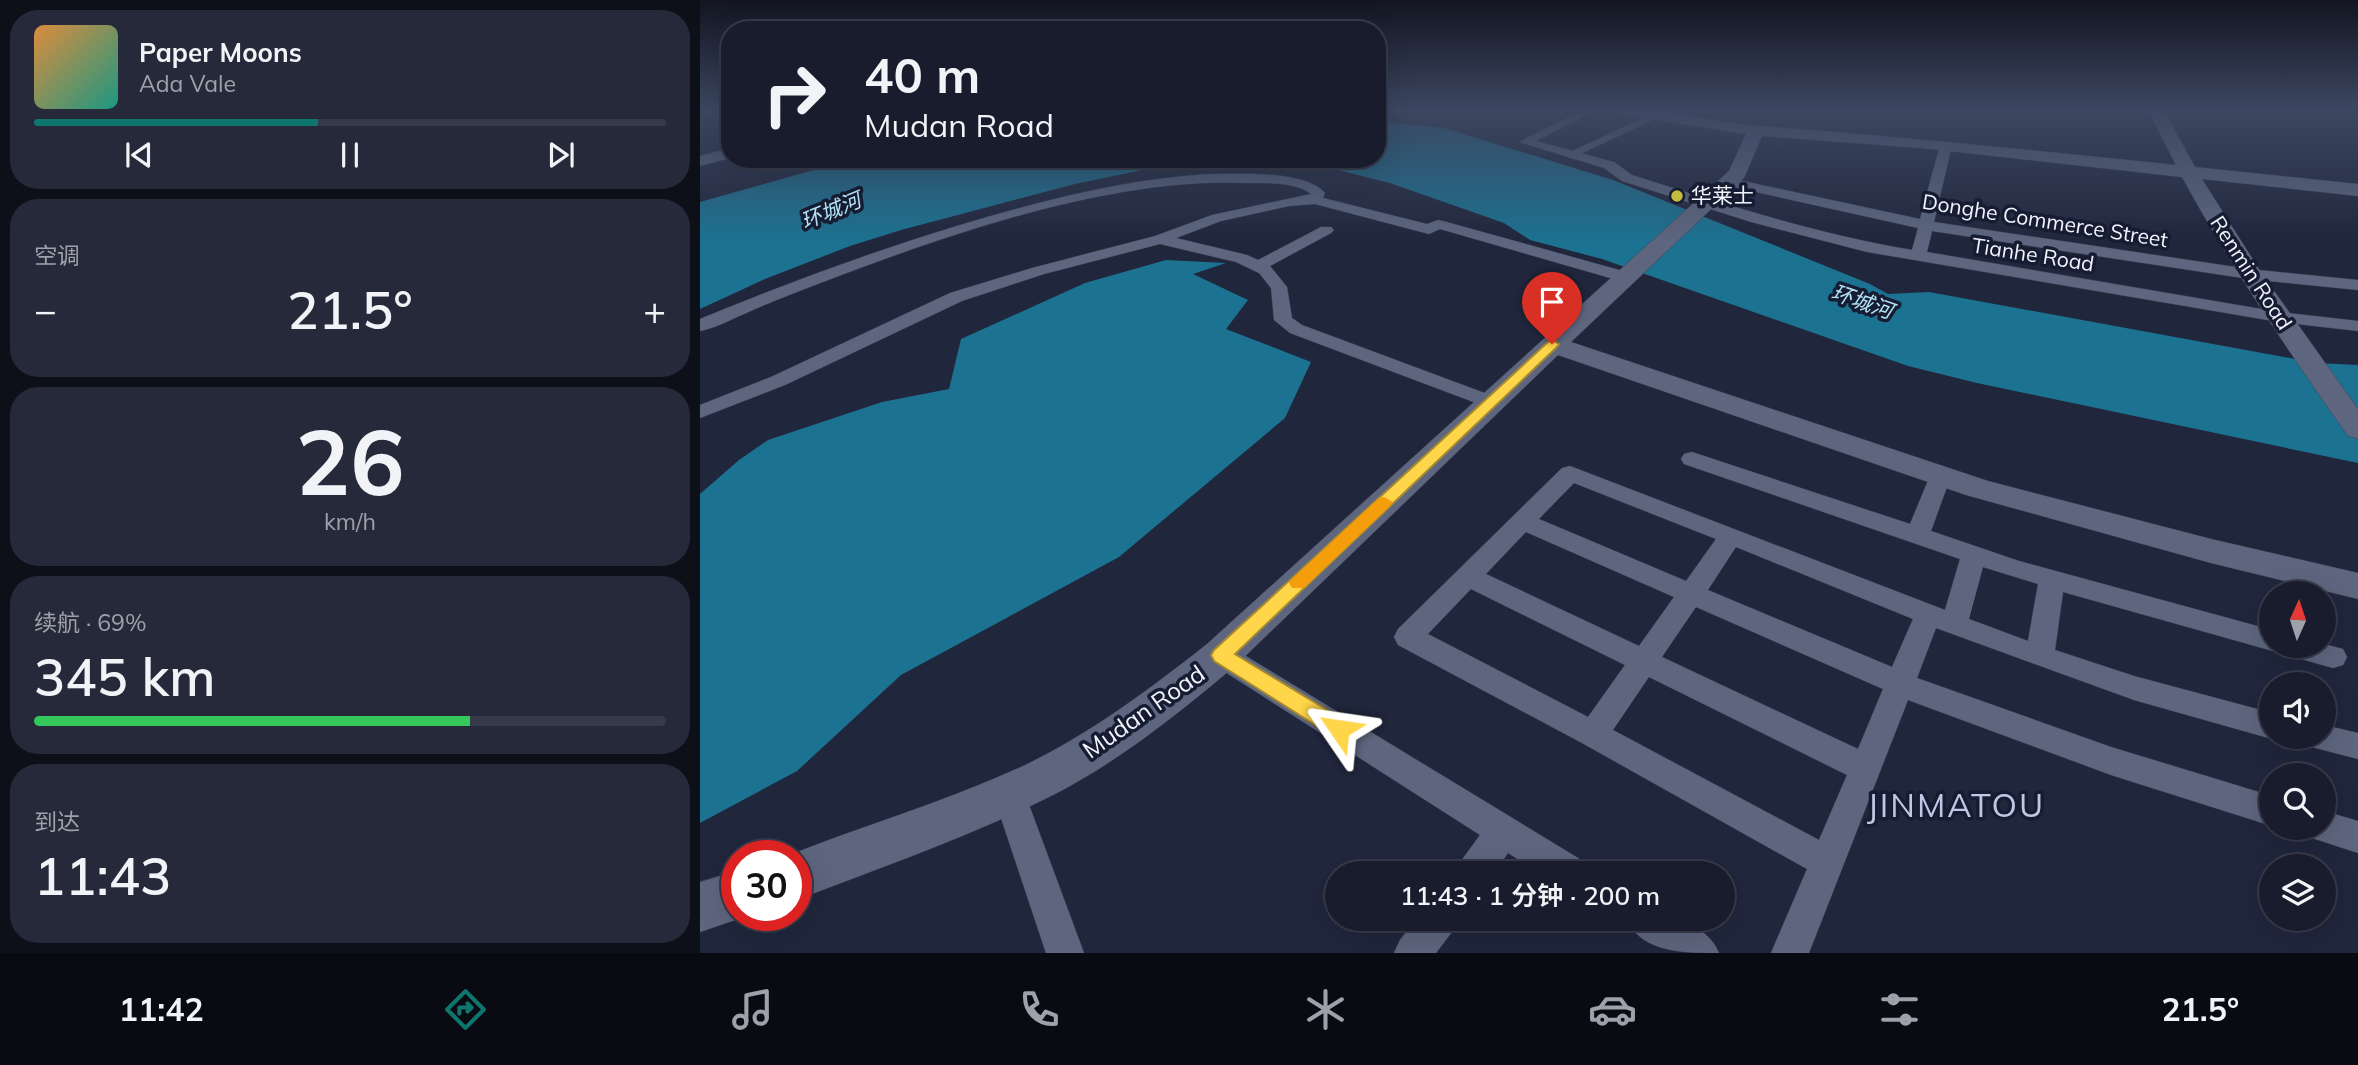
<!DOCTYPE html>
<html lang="zh">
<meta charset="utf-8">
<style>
body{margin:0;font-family:Mulish,"Noto Sans SC",sans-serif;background:#252939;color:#f1f3f6;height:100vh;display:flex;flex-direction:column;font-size:26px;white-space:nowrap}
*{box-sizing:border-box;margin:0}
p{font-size:23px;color:#9fa1aa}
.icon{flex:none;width:38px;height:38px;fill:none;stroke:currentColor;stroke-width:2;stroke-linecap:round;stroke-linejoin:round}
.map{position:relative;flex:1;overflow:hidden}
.panel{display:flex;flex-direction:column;gap:10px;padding:10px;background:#0d0f19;width:700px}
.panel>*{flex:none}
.top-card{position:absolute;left:21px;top:21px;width:665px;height:147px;border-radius:28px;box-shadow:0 7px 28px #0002,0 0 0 2px #363a49;background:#181c2d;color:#f1f3f6;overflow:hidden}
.needle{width:46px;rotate:3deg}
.buttons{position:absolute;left:1559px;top:581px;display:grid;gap:14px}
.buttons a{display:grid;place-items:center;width:77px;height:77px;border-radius:50%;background:#181c2d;box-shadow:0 7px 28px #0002,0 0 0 2px #363a49;font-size:35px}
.speed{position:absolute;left:21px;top:840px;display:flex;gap:14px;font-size:35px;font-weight:700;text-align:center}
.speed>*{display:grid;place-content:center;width:91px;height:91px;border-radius:50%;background:#181c2d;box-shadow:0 7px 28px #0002,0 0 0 2px #363a49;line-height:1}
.speed .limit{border:10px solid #d22;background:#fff;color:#111}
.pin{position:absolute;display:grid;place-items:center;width:60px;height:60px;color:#fff;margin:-72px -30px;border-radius:50% 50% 50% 0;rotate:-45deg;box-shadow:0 0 7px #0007}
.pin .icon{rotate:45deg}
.me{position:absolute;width:77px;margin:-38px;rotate:302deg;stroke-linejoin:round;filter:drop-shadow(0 0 5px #0008)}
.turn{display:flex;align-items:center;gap:24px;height:147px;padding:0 28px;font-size:32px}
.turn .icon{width:91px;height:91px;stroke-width:2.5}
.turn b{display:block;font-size:49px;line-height:60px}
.big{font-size:52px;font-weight:600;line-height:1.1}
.panel .card{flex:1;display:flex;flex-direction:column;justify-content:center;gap:10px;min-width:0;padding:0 24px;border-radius:28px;background:#252939}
.panel .dial{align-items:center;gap:0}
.dial b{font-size:91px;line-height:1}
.song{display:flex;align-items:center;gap:21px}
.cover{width:84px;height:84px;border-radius:10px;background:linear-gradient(135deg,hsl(30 70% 55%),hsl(170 70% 35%))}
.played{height:7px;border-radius:4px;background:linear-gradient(90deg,#0f766e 45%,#363a49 45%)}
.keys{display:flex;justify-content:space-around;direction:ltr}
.heat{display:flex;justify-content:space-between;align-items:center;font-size:38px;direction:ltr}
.charge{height:10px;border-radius:5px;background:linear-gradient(90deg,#34c759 69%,#363a49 0)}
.trip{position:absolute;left:625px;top:861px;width:410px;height:70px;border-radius:35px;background:#181c2d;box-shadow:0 7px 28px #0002,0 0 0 2px #363a49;font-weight:600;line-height:70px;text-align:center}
.menu{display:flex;height:112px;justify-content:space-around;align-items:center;background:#0a0b12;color:#9fa1aa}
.menu .icon{width:49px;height:49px}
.menu .current{color:#0f766e}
.menu b{font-size:32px;color:#f1f3f6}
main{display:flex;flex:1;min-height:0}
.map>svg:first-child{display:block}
.water{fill:#1c7291}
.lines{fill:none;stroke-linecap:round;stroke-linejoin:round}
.lane-casing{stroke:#3d4052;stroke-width:7}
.street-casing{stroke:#3d4052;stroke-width:1}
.secondary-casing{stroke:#3d4052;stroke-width:1}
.lane{stroke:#5e667f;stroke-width:6}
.street{fill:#5e667f;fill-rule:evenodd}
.secondary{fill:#5e667f;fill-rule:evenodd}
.route{fill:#ffd54a;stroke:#a68a30;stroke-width:2}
.slow{fill:#f59e0b}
.poi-dot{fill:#c6bc3c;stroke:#161c31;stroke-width:2.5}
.labels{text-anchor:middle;stroke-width:7;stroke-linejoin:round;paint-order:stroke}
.far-poi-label{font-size:21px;fill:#f0f3fc;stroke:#161c31;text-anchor:start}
.far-water-label{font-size:21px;font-style:italic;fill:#b3e3f8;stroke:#161c31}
.far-street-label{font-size:21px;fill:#f0f3fc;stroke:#161c31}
.street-label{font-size:24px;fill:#f0f3fc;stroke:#161c31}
.near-quarter-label{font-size:33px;letter-spacing:2px;fill:#bec7e4;stroke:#161c31}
</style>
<main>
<section class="panel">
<div class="card">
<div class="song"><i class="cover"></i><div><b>Paper Moons</b><p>Ada Vale</p></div></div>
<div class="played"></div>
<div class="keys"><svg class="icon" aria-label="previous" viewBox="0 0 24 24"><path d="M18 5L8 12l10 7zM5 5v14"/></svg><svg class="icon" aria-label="pause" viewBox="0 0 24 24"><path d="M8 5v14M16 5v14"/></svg><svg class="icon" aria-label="next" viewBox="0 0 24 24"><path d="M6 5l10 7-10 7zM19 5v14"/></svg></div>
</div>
<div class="card"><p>空调</p>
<div class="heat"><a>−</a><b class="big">21.5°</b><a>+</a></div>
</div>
<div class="card dial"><b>26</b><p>km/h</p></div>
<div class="card"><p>续航 · 69%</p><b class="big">345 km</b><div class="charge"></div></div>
<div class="card"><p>到达</p><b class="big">11:43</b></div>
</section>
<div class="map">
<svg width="1658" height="953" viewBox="0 0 1658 953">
<rect width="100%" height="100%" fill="#20263c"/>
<!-- water -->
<g class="water">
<path d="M677,121L744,128L913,180L1170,284L1188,294L1229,292L1617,363L1658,365V463L1277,383L1208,366L902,259L830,240L804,223L690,183L614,164L582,160L481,162L375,184L201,230L150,246L65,279L0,309V202L153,159H677Z"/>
<path d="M466,260L526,263L493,274L548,300L526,329L611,362L585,418L419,557L201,675L97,771L0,823V494L39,460L68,440L182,402L249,389L261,339L385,283Z"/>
</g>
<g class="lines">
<defs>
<path id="lane" d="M871,155L954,116"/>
<g id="street">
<path d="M882,110H896L836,141L914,162L932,175C1024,204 1116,234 1212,250L1218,228L1029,186L1022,182L1029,178L1220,219L1240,145L1242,142H1250L1252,145L1234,222L1549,269L1658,280V290L1549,279L1232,231L1227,252L1579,312L1658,321V331L1579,322L1167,252L1051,222L922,181L904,168L819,142Z"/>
<path d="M509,174C538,174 605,170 625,193L623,198L727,224L738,220L743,221L930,273L932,277L924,282L740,229L729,234L615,204L589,206L521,221L476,238L547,255L558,260L621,227H631L634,230L631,233L570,266L587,287L592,318L602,325L798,398L801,402L798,406H784L590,333L574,320L571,288L559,273L536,262L460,244L344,274L262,301L85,385L0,418V405L71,377L250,293L332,268L455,236L512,215L611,194C597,182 567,183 549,183C414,176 249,234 123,282C97,292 70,302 44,314C30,320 15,328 0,331V319C85,284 171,252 260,225C341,201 424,179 509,174Z"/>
<path d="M992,452L1210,524L1232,471H1248L1251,476L1231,531L1319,561L1572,630V646L1624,644L1643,649L1647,657L1643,665L1633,668L1363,592L1355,650L1434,676L1572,713V737H1578L1572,739L1434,700L1236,628L1217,678L1411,747L1572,796V826L1411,775L1208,700L1109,953H1071L1107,869L882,743L698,645L694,637L698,629L862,468L870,466L1245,610L1260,559L984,464L981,459L984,454ZM874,483L1016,539L986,581L839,519ZM826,532L974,597L939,646L786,574ZM1036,547L1213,619L1192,667L1008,590ZM1283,567L1338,584L1328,641L1269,619ZM771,589L925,665L888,717L728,634ZM996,607L1183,689L1158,749L962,657ZM949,677L1147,775L1119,840L913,730Z"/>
<path d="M521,644L531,647L883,861L888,873H840L808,853L794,873H756L761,861L780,835L511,663L507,655L511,647Z"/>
<path d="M1624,725L1658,733V759L1608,746L1604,737H1624Z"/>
<path d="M309,779L321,784L325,794L384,953H346L293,794L297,784Z"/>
<path d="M1624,811L1658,821V853L1612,838L1607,828H1624Z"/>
<path d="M716,919H757L752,932L736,953H694L700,940Z"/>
<path d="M926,919C960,917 1003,916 1019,953C984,953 942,953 926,919Z"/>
</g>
<g id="secondary">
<path d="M917,110C961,106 1004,121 1048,125C1191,136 1333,150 1476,165L1448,110H1464L1495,167L1658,184V196L1502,179L1562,274L1658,409V439L1648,436C1589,352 1531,267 1482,177L1221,148L1062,136L1044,178L871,342L1288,481L1511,539L1658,573V599L1511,563L1266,495L858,355L535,666C479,713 418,762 353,795C271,836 182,867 96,900V856H87C165,825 245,802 321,767C387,736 450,689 507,644L1029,171L1046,134L925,115Z"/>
<path d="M30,148V158L0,166V156Z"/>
<path d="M37,871V915H50L0,932V882Z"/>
</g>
</defs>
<!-- lane casing -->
<use href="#lane" class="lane-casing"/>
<!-- street casing -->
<use href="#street" class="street-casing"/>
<!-- secondary casing -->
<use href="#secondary" class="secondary-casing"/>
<!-- lane -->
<use href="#lane" class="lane"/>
<!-- street -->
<use href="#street" class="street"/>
<!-- secondary -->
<use href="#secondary" class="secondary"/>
</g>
<!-- sky -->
<linearGradient id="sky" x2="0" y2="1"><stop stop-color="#121521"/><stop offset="0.45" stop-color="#3c4761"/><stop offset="1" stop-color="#3c4761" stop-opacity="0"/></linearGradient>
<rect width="1658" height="243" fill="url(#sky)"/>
<!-- route -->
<path class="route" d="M852,340L859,344L857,347L535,654L647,722L650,729L647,735L639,738L631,735L514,661L511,655L514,650L848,342Z"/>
<!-- slow -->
<path class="slow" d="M684,497L693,502L690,506L604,588H592L589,583L592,579L679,498Z"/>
<!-- markers -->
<circle class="poi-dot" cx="977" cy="196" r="7"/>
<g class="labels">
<!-- far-poi labels -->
<g class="far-poi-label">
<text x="991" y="203">华莱士</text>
</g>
<!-- far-water labels -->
<g class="far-water-label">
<text transform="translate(131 211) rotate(-22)" y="7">环城河</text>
<text transform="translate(1162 302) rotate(19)" y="7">环城河</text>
</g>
<!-- far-street labels -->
<g class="far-street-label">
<text transform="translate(1345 221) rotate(9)" y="7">Donghe Commerce Street</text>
<text transform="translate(1333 255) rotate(9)" y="7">Tianhe Road</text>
<text transform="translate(1551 273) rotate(57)" y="7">Renmin Road</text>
</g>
<!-- street labels -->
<g class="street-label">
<text transform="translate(444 712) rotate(-35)" y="8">Mudan Road</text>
</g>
<!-- near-quarter labels -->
<g class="near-quarter-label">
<text x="1256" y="817">JINMATOU</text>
</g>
</g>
</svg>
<div class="buttons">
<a><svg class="needle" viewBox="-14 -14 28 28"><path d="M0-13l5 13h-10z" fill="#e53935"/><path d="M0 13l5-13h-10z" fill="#9fa1aa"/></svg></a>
<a><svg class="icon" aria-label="sound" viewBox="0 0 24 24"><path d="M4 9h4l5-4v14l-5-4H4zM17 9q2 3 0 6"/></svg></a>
<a><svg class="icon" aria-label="search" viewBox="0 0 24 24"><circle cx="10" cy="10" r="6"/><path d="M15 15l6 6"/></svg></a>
<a><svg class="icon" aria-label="layers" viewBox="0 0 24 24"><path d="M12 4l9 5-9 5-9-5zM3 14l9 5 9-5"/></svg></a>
</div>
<div class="speed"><div class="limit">30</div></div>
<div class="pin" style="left:852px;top:344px;background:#d93025"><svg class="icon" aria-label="arrive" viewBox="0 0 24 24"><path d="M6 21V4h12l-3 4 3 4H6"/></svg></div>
<svg class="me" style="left:639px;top:729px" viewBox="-20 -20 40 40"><path d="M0-17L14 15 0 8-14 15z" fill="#ffd54a" stroke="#fff" stroke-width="4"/></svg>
<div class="trip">11:43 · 1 分钟 · 200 m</div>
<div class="top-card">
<div class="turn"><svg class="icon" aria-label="right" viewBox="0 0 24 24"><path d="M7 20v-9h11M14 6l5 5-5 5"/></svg><div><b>40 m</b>Mudan Road</div></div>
</div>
</div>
</main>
<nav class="menu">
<b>11:42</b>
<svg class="icon current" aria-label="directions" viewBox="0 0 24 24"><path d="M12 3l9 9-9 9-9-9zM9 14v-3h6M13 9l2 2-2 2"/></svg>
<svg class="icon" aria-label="music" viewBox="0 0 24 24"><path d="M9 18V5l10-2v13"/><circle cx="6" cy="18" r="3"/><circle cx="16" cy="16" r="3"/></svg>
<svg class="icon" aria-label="phone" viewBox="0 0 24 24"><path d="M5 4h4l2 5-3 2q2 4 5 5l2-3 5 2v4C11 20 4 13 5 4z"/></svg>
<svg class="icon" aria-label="climate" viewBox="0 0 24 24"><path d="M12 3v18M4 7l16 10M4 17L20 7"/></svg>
<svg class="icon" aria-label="car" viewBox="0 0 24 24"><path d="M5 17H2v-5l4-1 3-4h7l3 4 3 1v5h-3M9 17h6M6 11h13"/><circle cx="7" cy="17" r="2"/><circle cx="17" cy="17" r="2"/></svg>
<svg class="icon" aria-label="filters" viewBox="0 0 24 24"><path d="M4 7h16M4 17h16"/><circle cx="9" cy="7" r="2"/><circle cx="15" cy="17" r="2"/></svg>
<b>21.5°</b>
</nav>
